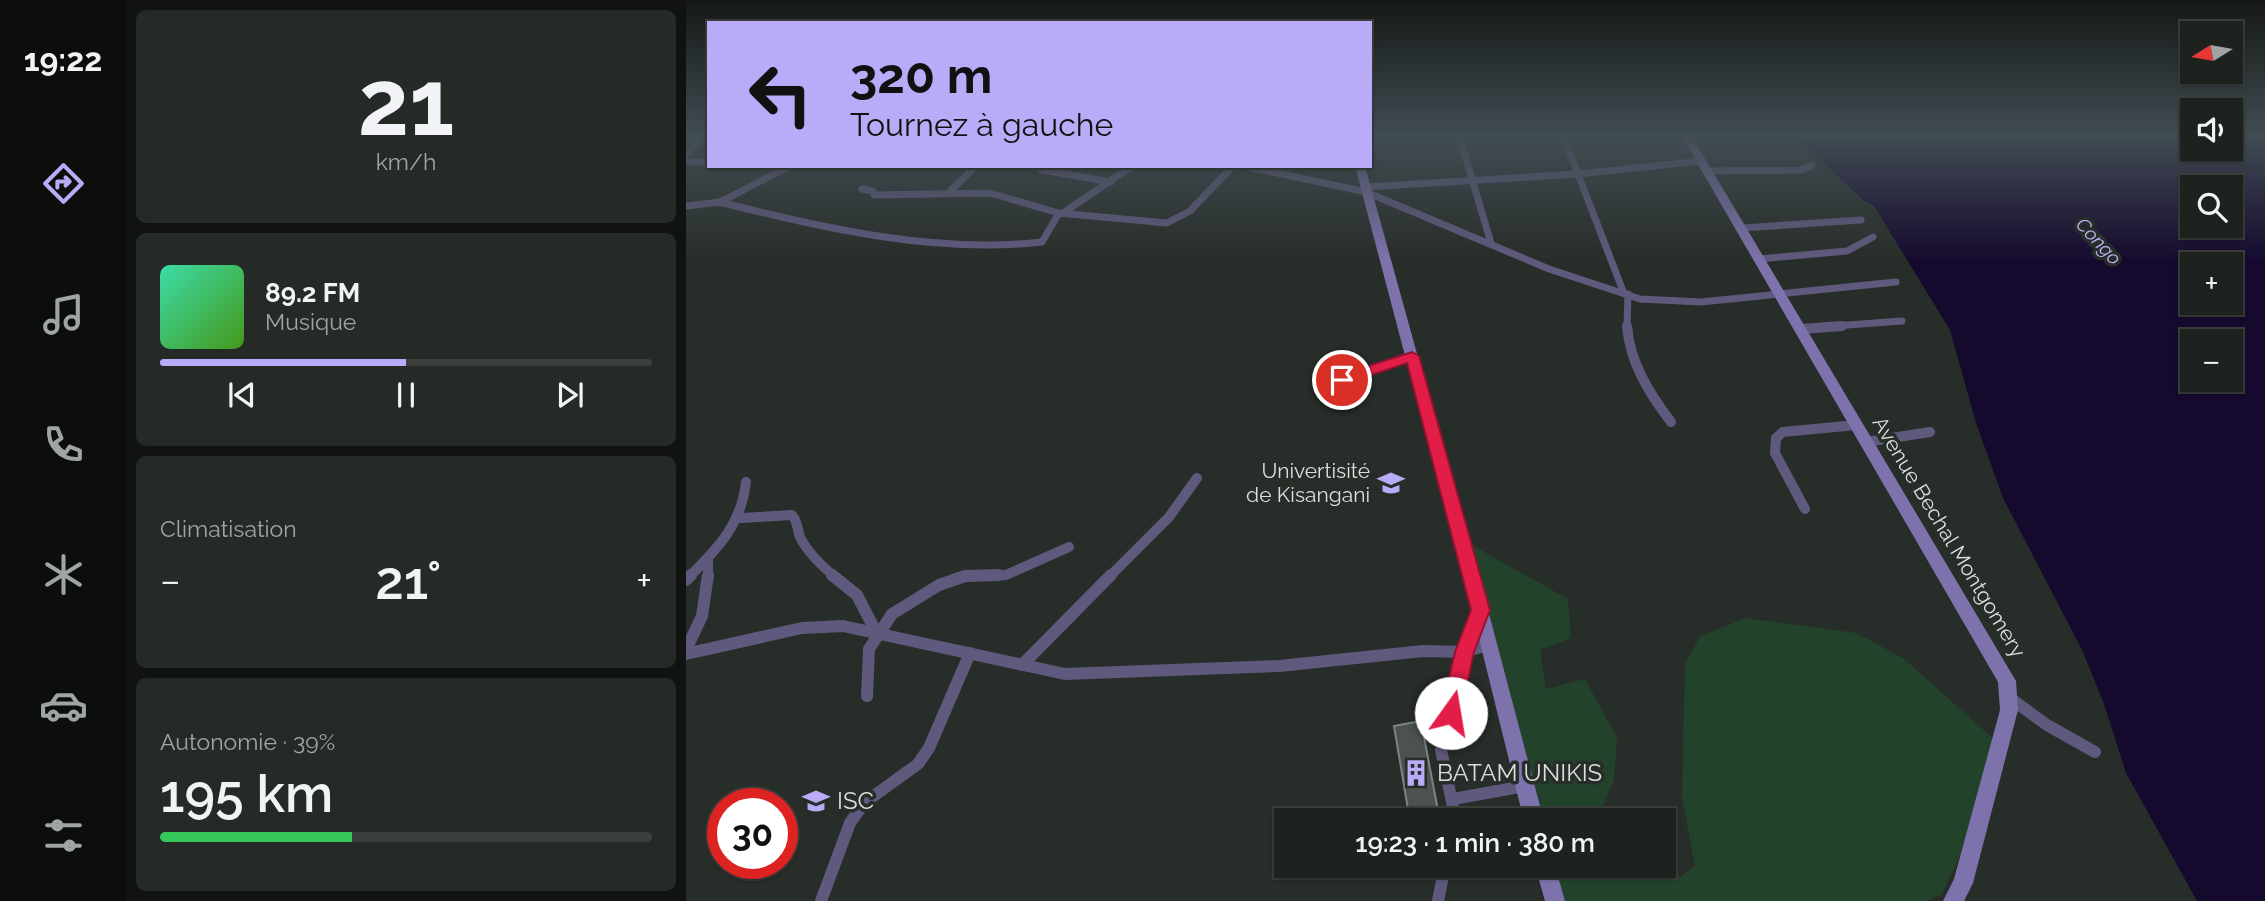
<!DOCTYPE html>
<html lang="fr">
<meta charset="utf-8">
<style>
body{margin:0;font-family:Raleway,sans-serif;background:#252a27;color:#f1f3f6;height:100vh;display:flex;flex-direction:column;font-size:26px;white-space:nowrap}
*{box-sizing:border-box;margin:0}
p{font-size:23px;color:#a0a4a4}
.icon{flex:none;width:38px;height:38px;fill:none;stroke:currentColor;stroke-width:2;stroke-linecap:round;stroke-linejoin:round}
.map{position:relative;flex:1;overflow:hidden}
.drawer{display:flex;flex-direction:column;gap:10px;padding:10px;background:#101310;width:560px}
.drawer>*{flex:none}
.banner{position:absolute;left:21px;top:21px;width:665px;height:147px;border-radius:0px;box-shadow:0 2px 5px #0004,0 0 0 2px #3b3f3c;background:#b9abf7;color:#111;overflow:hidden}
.needle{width:46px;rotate:259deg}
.tools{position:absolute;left:1494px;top:21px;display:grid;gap:14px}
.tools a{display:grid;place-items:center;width:63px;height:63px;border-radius:0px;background:#1d221e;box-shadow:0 2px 5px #0004,0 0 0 2px #3b3f3c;font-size:35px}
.speed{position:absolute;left:21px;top:788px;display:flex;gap:14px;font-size:35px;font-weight:700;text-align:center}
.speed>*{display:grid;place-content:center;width:91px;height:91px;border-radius:50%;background:#1d221e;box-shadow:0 2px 5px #0004,0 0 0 2px #3b3f3c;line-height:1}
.speed .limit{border:10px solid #d22;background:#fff;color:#111}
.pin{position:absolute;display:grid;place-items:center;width:60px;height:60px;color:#fff;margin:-30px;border:4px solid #fff;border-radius:50%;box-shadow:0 2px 7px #0007}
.me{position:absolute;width:77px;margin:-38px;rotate:13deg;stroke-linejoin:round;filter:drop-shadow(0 0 5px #0008)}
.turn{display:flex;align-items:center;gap:24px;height:147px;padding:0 28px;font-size:32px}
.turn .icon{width:91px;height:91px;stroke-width:2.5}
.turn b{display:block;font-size:49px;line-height:60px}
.big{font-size:52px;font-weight:600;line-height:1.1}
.drawer .tile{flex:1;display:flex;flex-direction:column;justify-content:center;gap:10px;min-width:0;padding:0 24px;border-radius:10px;background:#252a27}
.drawer .dial{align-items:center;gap:0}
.dial b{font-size:91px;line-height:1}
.song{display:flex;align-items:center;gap:21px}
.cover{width:84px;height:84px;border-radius:10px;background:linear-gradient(135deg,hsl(160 70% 55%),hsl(100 70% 35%))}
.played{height:7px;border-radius:4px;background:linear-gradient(90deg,#b9abf7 50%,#3b3f3c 50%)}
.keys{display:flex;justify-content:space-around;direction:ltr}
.heat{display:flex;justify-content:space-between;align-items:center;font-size:38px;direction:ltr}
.charge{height:10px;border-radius:5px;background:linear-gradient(90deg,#34c759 39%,#3b3f3c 0)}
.trip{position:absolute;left:588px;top:808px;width:402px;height:70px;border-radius:0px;background:#1d221e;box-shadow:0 2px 5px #0004,0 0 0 2px #3b3f3c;font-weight:600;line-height:70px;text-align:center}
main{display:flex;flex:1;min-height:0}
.tabs{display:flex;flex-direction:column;width:126px;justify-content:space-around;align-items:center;background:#0c0e0c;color:#a0a4a4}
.tabs .icon{width:49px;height:49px}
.tabs .on{color:#b9abf7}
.tabs b{font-size:32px;color:#f1f3f6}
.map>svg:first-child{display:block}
.green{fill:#23422c}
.water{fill:#150a2e;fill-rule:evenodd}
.building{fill:#4c534e;stroke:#7d857f;stroke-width:2}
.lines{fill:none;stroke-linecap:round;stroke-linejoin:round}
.street-far2{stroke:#60597e;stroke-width:7}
.street-far1{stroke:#60597e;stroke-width:10}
.street{stroke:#60597e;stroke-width:12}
.secondary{fill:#7e72ac;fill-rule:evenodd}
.route{fill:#e11d48;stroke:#92132f;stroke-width:2}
.labels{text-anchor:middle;stroke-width:7;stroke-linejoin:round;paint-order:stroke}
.far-water-label{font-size:19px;font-style:italic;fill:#c0b3fa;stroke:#272d28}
.poi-label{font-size:21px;fill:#dbdfdc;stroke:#272d28;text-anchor:end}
.street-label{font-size:21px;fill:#dbdfdc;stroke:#272d28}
.near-poi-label{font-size:24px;fill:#dbdfdc;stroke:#272d28;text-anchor:start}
</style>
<main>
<nav class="tabs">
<b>19:22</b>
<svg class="icon on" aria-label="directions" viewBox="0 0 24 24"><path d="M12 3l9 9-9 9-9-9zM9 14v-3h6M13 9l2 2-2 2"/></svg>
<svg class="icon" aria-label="music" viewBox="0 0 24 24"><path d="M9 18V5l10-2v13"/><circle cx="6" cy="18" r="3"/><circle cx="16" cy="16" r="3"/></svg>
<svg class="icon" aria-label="phone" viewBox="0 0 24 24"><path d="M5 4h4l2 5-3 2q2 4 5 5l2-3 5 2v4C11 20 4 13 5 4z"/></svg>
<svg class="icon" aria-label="climate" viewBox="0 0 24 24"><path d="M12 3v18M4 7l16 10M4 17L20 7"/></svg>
<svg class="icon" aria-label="car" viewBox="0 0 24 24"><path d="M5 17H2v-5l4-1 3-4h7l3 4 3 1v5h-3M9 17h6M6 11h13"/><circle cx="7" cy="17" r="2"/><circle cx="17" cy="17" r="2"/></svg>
<svg class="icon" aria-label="filters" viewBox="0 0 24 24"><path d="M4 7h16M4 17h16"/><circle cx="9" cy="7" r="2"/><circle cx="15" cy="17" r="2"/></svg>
</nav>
<section class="drawer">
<div class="tile dial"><b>21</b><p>km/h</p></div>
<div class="tile">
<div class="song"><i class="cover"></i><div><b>89.2 FM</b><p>Musique</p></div></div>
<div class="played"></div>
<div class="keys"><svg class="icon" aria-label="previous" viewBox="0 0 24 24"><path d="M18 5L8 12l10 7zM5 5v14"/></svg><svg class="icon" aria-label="pause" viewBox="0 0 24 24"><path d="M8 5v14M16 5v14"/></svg><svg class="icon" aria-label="next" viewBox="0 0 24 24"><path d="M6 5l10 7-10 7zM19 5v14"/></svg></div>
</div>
<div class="tile"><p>Climatisation</p>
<div class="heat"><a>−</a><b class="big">21°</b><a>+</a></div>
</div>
<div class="tile"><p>Autonomie · 39%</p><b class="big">195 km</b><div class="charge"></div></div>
</section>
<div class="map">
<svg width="1579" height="901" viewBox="0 0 1579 901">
<rect width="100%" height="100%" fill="#272d28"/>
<!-- green -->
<g class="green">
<path d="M786,545L882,599L885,638L854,650L860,689L899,679L931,738L928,780L910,821H847Z"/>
<path d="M1060,618L1170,633L1217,658L1312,743L1272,860L1256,894L1241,901H864L857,866H972L994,877L1009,866L996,799L997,745L999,665L1014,636Z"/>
</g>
<!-- water -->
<path class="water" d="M1107,135H1507V149H1545V135H1579V901H1511L1440,773L1418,704L1397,652L1317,498L1290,423L1264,330L1188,206L1177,200ZM1507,187H1545V226H1507ZM1507,264H1545V303H1507ZM1507,341H1545V380H1507Z"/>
<!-- building -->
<path class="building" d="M735,721L754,821H724L708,726Z"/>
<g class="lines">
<!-- street-far2 -->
<g class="street-far2">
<path d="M773,135L805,243"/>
<path d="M877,135L937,291"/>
<path d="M0,155L16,135"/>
<path d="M0,162H23"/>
<path d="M558,166L680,192L863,269L954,299L1015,302L1210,282"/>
<path d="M356,170L425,182"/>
<path d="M1021,171L1115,170L1126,165"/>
<path d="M679,187L892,174L1015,161"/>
<path d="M176,189L187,191L188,195L304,193L373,213L481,223L504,211L547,166"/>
<path d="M265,190L290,166"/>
<path d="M34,202C135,228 251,254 356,242L373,213"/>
<path d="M0,206L34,202L104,166"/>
<path d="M380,211L446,166"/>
<path d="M1055,228L1175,220"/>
<path d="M1073,259L1161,251L1187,237"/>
<path d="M941,327L942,294"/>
<path d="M1134,327L1216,321"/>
</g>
<!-- street-far1 -->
<g class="street-far1">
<path d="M941,326C944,363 963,393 985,422"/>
<path d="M1115,329L1156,326"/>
<path d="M646,391L656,380L726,356"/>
<path d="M1180,442L1244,432"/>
<path d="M1119,509L1089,453L1090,438L1097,432L1170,425"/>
<path d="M55,518L106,515C112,522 111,529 114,537C121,552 136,566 149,577"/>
<path d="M3,577C33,547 55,525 60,482"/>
<path d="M22,577V558"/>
<path d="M276,577L320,575L383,547"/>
<path d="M423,577L483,517L511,478"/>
</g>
<!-- street -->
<g class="street">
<path d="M146,575L171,595L191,634"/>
<path d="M0,580L5,575"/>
<path d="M0,650L16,616L22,575"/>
<path d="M0,654L116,628L157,626L379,674L593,666L737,651L779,652L803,644"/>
<path d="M336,665L425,575"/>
<path d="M181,696L183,649L206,614L253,585L279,576L313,575"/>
<path d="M1324,698L1361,725L1409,752"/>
<path d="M767,799L839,786"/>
<path d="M770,821L755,750L779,652L793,615"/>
<path d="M135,901L164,823L178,803L232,764L243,748L284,653"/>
<path d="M752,901L759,866"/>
</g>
<!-- secondary -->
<g class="secondary">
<path d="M995,135H1005L1330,681L1332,710L1287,883L1278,901H1257L1268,879L1314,710L1312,682Z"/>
<path d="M669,166H679L802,610L858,821H838L786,610Z"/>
<path d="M849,866H869L879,901H859Z"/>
</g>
</g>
<!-- sky -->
<linearGradient id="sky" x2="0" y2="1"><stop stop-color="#151916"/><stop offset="0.52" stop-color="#414c53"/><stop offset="1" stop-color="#414c53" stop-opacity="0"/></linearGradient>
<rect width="1579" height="261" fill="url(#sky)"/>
<!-- route -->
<path class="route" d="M726,352L733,356L804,610L788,652L775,713L772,720L765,723L758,720L755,713L769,652L785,610L721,363L656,385L649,380L651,376Z"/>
<!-- icons -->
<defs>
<symbol id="university-bare" viewBox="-9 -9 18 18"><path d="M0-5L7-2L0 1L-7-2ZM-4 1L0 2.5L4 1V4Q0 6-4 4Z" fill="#b9abf7" stroke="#272d28" stroke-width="2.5" paint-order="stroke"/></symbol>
<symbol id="building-bare" viewBox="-9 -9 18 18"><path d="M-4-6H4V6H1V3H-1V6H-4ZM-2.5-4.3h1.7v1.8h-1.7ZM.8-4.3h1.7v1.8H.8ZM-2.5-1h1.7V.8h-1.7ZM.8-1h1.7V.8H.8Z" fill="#b9abf7" stroke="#272d28" stroke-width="2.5" paint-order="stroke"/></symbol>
<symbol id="school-bare" viewBox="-9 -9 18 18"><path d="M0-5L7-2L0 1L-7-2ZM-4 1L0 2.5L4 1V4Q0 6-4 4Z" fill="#b9abf7" stroke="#272d28" stroke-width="2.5" paint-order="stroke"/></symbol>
</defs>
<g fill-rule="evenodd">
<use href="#university-bare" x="686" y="464" width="38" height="38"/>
<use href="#building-bare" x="711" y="754" width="38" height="38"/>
<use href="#school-bare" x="111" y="782" width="38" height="38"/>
</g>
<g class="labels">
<!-- far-water labels -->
<g class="far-water-label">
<text transform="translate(1413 241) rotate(47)" y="7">Congo</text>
</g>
<!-- poi labels -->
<g class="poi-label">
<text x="684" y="478">Univertisité<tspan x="684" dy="24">de Kisangani</tspan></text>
</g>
<!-- street labels -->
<g class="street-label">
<text transform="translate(1263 537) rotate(59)" y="7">Avenue Bechal Montgomery</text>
</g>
<!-- near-poi labels -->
<g class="near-poi-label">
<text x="751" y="781">BATAM UNIKIS</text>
<text x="151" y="809">ISC</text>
</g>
</g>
</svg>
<div class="tools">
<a><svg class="needle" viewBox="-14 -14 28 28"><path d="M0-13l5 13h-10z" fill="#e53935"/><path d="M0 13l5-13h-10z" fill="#a0a4a4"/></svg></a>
<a><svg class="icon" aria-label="sound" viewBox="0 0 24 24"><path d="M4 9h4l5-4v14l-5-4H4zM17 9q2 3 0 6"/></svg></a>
<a><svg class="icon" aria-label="search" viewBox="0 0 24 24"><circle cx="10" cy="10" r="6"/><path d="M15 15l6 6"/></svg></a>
<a>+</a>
<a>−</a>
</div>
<div class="speed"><div class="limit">30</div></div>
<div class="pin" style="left:656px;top:380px;background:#d93025"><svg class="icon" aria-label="arrive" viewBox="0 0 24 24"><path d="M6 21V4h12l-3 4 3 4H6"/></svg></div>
<svg class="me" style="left:765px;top:713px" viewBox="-20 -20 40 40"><circle r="19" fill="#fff"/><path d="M0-13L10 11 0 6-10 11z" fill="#e11d48"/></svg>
<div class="trip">19:23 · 1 min · 380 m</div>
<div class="banner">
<div class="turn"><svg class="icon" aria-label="left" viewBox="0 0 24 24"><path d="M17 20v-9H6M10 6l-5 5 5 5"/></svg><div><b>320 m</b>Tournez à gauche</div></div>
</div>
</div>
</main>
